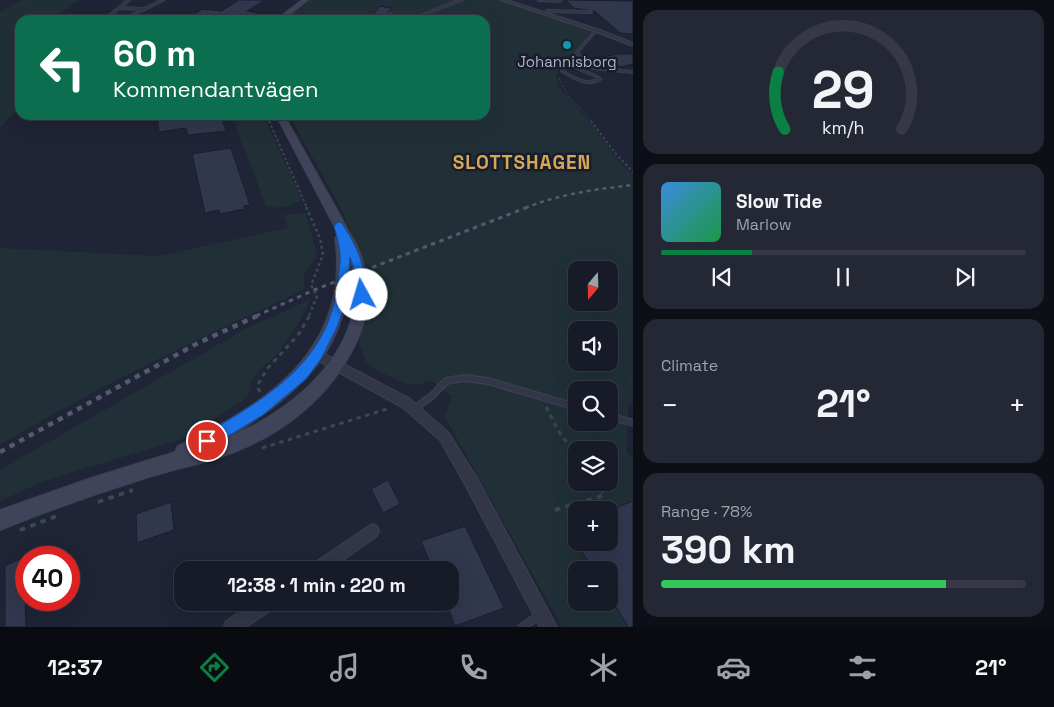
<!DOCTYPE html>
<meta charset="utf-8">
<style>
body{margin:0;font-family:"Space Grotesk",sans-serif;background:#242834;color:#f1f3f6;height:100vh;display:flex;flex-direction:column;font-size:19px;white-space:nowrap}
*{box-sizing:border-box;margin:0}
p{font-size:16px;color:#9ea1a8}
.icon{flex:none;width:28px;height:28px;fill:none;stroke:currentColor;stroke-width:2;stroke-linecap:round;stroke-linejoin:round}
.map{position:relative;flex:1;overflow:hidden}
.drawer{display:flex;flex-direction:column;gap:10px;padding:10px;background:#0d0f16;width:421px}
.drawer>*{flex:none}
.guide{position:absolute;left:15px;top:15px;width:475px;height:105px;border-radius:15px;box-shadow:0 5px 20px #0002,0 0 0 1px #363945;background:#0b6e4f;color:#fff;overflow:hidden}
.needle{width:32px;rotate:199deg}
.buttons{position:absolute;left:568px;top:261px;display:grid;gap:10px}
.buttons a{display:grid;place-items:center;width:50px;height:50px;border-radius:10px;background:#171b28;box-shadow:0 5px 20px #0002,0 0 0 1px #363945;font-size:25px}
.speed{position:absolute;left:15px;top:546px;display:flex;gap:10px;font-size:25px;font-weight:700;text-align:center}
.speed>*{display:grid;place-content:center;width:65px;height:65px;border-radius:50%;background:#171b28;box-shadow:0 5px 20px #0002,0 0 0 1px #363945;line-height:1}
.speed .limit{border:8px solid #d22;background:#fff;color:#111}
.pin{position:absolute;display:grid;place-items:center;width:42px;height:42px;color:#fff;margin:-21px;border:2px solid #fff;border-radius:50%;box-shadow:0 1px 5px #0007}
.me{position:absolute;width:55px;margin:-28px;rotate:354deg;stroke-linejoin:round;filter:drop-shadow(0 0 4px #0008)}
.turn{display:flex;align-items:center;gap:18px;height:105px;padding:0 15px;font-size:22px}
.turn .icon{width:65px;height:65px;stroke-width:2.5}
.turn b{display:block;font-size:35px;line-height:42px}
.big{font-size:38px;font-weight:800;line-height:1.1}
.drawer .card{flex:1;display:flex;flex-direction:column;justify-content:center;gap:8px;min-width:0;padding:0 18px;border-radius:15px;background:#242834}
.drawer .dial{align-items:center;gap:0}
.dial svg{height:130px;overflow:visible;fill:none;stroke:#363945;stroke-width:7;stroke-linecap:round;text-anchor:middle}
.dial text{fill:#f1f3f6;stroke:none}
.song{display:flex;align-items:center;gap:15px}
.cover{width:60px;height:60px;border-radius:8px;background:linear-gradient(135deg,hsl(210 70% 55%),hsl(140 70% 35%))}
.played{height:5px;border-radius:2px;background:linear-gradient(90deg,#0b8043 25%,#363945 25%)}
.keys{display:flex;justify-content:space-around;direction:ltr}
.heat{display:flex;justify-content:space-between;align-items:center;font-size:28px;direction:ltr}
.charge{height:8px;border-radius:4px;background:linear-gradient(90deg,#34c759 78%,#363945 0)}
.trip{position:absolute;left:174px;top:561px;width:285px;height:50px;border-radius:15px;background:#171b28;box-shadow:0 5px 20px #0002,0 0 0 1px #363945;font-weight:800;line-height:50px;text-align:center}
.tab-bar{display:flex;height:80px;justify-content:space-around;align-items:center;background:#090b10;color:#9ea1a8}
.tab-bar .icon{width:35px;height:35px}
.tab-bar .on{color:#0b8043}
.tab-bar b{font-size:22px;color:#f1f3f6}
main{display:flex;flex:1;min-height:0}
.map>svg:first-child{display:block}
.green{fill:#213037;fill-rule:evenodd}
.building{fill:#31374d;stroke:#1a1e2d}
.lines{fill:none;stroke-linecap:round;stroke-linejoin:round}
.lane-far2-casing{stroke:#3c4050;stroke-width:4}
.lane-far1-casing{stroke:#3c4050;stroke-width:8}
.lane-casing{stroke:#3c4050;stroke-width:9}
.street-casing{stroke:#3c4050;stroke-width:2}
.secondary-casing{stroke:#3c4050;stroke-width:2}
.path-far4{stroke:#394950;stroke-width:1;stroke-dasharray:2 2;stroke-linecap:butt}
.path-far3{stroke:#394950;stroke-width:2;stroke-dasharray:2.5 2.5;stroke-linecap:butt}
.path-far2{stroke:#394950;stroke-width:2.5;stroke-dasharray:3 3;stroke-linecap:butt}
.path-far1{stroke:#394950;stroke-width:3;stroke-dasharray:4.5 4.5;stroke-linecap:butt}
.path{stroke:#394950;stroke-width:4;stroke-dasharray:5.5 5.5;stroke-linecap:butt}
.lane-far2{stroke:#323647;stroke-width:2.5}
.lane-far1{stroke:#323647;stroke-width:5.5}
.lane{stroke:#323647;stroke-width:7}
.street{fill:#323647;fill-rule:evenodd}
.secondary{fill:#40445a;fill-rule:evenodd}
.rail-far2{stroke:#54596e;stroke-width:2.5;stroke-dasharray:4 4;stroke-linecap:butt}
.rail-far1{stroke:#54596e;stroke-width:3;stroke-dasharray:4.5 4.5;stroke-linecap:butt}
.rail{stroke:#54596e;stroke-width:4.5;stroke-dasharray:5.5 5.5;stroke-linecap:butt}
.route{fill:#1a73e8;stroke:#114b97}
.culture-dot{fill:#0f9aa8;stroke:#181c2b;stroke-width:2}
.labels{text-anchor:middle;stroke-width:5;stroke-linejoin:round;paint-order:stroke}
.far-poi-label{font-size:15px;fill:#acb0c4;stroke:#181c2b}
.far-district-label{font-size:19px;font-weight:bold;letter-spacing:1px;fill:#d4a857;stroke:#181c2b}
</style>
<main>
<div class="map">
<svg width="633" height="627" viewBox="0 0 633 627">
<rect width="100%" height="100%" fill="#1f2436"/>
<!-- green -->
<g class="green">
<path d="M21,0H79L50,20H20V107L0,127V13Z"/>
<path d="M310,0H458L407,20H285Z"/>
<path d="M463,0H499L592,30L570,59L558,70L557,77L559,87L594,127L622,165L633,174V403L628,405L627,453L633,458V627H562L445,417L452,396L430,380L421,384H406L376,370L366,362L359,341L370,304L369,273L340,207L289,115H485V20H412ZM576,270H609V302H576ZM576,330H609V362H576ZM576,390H609V422H576ZM576,450H609V482H576ZM576,510H609V542H576ZM576,570H609V602H576Z"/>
<path d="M232,115H263L302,199C292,208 278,209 266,206Z"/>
<path d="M306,213L317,256L304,275V290C200,337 98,387 0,445V248L158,256L288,228L283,215Z"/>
<path d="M311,299L297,326L277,354L258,371L252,381L247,398L182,439L44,481L0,501V470L245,329Z"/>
</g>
<!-- building -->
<g class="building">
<path d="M239,0H265L247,11L262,14V20H184L203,9L221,11Z"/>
<path d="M566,0L633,1V34L620,33L595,11L574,8Z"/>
<path d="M380,6L392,8L382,20H368Z"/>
<path d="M619,54H633V64L621,67L594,58Z"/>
<path d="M157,115H221L226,131L188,135L186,128L159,132Z"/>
<path d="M231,148L250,205L244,206V209L220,214L219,210L205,213L192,154Z"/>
<path d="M388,480L400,504L383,513L371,489Z"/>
<path d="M633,501V627H628L609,595V570H593L576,542H609V510Z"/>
<path d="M171,502L174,530L137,543L136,514Z"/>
<path d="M465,526L504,608L455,626L446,602H450V570H433L421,541Z"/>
<path d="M24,557L26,627H5V566Z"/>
</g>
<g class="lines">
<defs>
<g id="lane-far2">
<path d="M539,0L560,1"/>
<path d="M120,8L144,9"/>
<path d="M547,11L591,12"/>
<path d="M104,20L129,0"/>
<path d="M122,20L163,0"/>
<path d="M385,20L390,14"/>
<path d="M410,20L461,0"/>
<path d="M577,53L593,68L633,72"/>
<path d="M567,64L596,76L600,79C587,87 574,78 562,71Z"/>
<path d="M567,64L596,30"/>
</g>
<g id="lane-far1">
<path d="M414,409L433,395L446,381L464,378L488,381L576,407"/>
<path d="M609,416L633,423"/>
</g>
<path id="lane" d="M522,627L540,615"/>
<g id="street">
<path d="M501,0H507L600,30L633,43V46L596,32Z"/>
<path d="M317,350L410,399L448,432L477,478L557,627H540L467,488L440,440L402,407L313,358L312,355L313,352Z"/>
<path d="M372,524L377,526L379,531L377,536L329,570H309L311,565Z"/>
<path d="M254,602H276L274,608L246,627H224L226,621Z"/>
</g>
<g id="secondary">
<path d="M302,0H308L283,20H276Z"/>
<path d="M276,115H284L356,244C372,276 371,312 356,343C330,398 281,436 224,456C198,465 170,470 143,479C95,494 47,511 0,530V510L91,478L175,452L178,446C267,404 351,349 335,238L339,235ZM350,258C376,341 298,409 229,437C300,393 352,349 350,258Z"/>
</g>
</defs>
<!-- lane-far2 casing -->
<use href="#lane-far2" class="lane-far2-casing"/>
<!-- lane-far1 casing -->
<use href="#lane-far1" class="lane-far1-casing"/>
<!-- lane casing -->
<use href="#lane" class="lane-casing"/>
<!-- street casing -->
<use href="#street" class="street-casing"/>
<!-- secondary casing -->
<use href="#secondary" class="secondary-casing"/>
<!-- path-far4 -->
<g class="path-far4">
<path d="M559,78L568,96L592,122"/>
<path d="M266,115L269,122"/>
</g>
<!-- path-far3 -->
<g class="path-far3">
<path d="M269,121L307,208"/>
<path d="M591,121L616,154L633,172"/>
</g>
<!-- path-far2 -->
<path class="path-far2" d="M306,207L320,238L323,255L311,285L317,296L309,316"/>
<!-- path-far1 -->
<g class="path-far1">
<path d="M260,392L257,386L267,369L298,335L310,315"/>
<path d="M546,407L558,430L575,454"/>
<path d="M262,448L390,408"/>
</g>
<!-- path -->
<g class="path">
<path d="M574,453L576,455"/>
<path d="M98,502L133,490"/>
<path d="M555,510L605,495L596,482"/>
<path d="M20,530L57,516"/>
</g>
<!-- lane-far2 -->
<use href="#lane-far2" class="lane-far2"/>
<!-- lane-far1 -->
<use href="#lane-far1" class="lane-far1"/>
<!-- lane -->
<use href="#lane" class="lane"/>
<!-- street -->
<use href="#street" class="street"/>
<!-- secondary -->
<use href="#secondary" class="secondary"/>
<!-- rail-far2 -->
<path class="rail-far2" d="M525,208C560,194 596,189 633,185"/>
<!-- rail-far1 -->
<path class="rail-far1" d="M256,316L314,290L528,207"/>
<!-- rail -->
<path class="rail" d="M0,452L198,343L259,315"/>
</g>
<!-- route -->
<path class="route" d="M338,222L342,223C358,248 365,265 367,295L366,298L362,299L357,295L355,271L350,257L347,300L337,327L321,359L306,379L263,415L212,446L207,448L202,446L200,441L202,436C265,398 329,364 338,282C338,274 341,264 340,256C340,246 336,235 334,226Z"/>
<!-- markers -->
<circle class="culture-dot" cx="567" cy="45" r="5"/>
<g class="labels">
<!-- far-poi labels -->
<g class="far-poi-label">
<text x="567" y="67">Johannisborg</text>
</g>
<!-- far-district labels -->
<g class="far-district-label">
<text x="522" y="169">SLOTTSHAGEN</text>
</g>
</g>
</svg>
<div class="buttons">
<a><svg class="needle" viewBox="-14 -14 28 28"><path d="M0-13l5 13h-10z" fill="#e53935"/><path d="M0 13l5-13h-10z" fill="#9ea1a8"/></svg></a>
<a><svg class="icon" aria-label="sound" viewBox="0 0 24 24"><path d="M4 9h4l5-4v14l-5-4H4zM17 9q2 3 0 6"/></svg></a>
<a><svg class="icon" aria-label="search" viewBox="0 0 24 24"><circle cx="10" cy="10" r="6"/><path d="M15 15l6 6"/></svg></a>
<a><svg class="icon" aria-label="layers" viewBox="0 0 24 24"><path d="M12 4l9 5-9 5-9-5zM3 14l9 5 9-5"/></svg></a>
<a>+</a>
<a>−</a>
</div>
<div class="speed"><div class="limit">40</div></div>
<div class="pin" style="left:207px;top:441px;background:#d93025"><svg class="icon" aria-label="arrive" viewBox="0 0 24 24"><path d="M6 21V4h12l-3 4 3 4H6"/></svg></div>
<svg class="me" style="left:362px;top:295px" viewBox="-20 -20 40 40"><circle r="19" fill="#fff"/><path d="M0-13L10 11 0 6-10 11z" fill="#1a73e8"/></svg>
<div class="trip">12:38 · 1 min · 220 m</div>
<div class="guide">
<div class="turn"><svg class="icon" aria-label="left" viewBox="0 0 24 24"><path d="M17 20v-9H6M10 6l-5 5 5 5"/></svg><div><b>60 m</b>Kommendantvägen</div></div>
</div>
</div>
<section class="drawer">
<div class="card dial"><svg viewBox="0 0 100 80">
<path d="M14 69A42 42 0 1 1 86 69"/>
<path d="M14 69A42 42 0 0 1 10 34" stroke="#0b8043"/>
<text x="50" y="56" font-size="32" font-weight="700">29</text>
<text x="50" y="72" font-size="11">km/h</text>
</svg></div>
<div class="card">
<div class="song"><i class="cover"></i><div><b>Slow Tide</b><p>Marlow</p></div></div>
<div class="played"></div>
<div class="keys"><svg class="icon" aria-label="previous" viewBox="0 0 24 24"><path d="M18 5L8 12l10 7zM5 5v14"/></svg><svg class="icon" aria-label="pause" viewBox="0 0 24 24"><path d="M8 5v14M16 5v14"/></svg><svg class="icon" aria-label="next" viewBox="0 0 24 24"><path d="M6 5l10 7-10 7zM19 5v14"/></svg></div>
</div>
<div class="card"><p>Climate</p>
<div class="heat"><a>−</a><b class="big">21°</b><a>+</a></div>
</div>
<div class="card"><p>Range · 78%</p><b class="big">390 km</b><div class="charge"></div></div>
</section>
</main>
<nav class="tab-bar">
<b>12:37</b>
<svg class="icon on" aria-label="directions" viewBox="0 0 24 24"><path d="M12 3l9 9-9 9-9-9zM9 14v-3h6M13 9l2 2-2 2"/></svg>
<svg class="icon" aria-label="music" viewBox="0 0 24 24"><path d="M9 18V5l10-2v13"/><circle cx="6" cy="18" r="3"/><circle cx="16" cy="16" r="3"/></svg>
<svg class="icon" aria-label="phone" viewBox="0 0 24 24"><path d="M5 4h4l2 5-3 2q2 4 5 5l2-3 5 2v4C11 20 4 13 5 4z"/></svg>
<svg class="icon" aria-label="climate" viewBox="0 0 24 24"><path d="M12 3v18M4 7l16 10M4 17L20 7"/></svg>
<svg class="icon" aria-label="car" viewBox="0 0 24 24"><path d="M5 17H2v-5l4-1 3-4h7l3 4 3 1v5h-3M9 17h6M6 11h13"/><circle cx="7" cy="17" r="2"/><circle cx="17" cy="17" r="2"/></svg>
<svg class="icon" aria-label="filters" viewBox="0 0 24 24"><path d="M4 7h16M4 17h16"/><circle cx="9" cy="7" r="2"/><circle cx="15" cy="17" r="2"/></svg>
<b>21°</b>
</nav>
